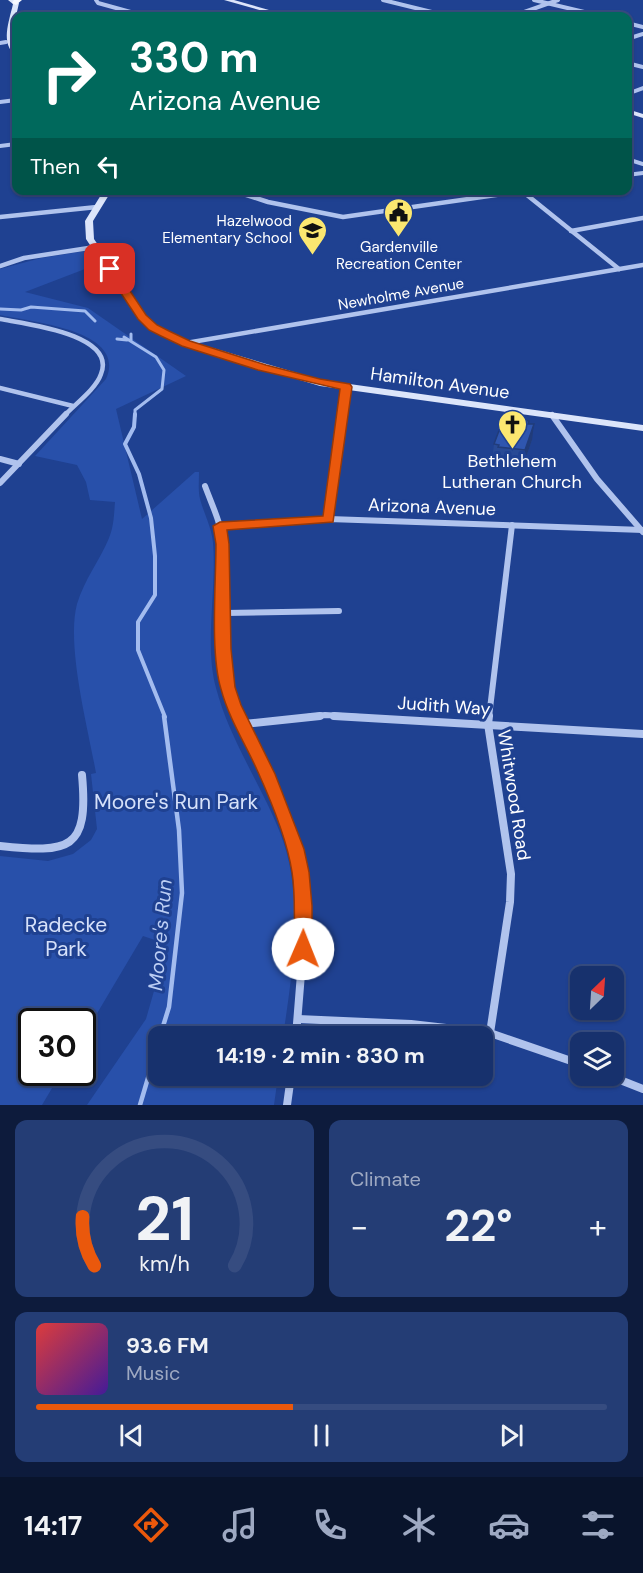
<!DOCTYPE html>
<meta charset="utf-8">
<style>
body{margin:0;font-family:"DM Sans",sans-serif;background:#243d75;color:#f1f3f6;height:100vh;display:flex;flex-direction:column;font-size:22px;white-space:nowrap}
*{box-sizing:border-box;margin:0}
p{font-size:20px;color:#9ea9c2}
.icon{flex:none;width:33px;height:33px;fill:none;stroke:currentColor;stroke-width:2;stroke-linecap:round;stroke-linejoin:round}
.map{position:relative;height:1105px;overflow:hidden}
.panel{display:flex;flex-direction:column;gap:15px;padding:15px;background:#0d1b3c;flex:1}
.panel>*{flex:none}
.top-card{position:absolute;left:12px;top:12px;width:620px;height:183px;border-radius:12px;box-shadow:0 2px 4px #0004,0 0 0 2px #364c80;background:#00695c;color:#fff;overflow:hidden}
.needle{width:39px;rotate:25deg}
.fabs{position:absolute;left:570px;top:966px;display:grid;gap:12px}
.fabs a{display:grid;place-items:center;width:54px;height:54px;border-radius:12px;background:#17316d;box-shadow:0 2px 4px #0004,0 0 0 2px #364c80;font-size:30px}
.speed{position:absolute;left:18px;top:1008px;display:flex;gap:12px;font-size:30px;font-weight:700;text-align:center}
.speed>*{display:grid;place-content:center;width:78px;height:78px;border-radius:50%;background:#17316d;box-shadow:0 2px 4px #0004,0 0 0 2px #364c80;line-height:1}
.speed .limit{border:3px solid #111;border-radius:9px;background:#fff;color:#111}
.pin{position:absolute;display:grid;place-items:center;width:51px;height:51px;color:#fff;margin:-26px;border-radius:12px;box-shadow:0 3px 9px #0006}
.me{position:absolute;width:66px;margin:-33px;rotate:1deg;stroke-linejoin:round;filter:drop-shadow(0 0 4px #0008)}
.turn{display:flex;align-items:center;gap:21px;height:126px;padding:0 18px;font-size:27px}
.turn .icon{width:78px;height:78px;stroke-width:2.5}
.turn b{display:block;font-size:42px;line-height:51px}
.then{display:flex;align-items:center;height:57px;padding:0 18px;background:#0003;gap:12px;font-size:22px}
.big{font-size:45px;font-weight:700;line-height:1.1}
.panel .card{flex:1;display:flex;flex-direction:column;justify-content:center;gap:9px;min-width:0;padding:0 21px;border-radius:12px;background:#243d75}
.panel .dial{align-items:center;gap:0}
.dial svg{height:156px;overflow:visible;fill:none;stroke:#364c80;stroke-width:7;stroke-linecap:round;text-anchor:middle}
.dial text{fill:#f1f3f6;stroke:none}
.song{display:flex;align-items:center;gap:18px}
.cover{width:72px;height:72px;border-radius:9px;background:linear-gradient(135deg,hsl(0 70% 55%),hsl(260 70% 35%))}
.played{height:6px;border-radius:3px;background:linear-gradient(90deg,#ea580c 45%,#364c80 45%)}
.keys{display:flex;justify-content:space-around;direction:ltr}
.heat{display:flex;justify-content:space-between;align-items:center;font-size:33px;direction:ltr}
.panel .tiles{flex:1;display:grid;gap:15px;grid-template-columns:1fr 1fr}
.card:last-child{grid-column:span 2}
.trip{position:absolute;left:148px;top:1026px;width:345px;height:60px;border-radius:12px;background:#17316d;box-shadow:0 2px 4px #0004,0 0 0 2px #364c80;font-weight:700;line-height:60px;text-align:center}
.dock{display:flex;height:96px;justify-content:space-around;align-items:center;background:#09142c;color:#9ea9c2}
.dock .icon{width:42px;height:42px}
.dock .current{color:#ea580c}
.dock b{font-size:27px;color:#f1f3f6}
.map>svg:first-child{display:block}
.green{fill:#2850aa}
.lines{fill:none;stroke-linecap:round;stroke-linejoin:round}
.stream-far2{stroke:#a3bcef;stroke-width:3}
.stream-far1{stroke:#a3bcef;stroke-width:4}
.stream{stroke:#a3bcef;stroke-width:4.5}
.street-far3{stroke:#b0c3ed;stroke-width:4}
.street-far2{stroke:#b0c3ed;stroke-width:4.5}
.street-far1{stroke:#b0c3ed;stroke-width:6}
.street{stroke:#b0c3ed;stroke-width:8}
.secondary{fill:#dce5fa;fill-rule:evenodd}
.primary{fill:#f6f8ff;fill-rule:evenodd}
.wall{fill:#284a96}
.shaded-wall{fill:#213c7a}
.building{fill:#2f56af;stroke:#213c7a;stroke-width:1.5}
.route{fill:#ea580c;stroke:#983908;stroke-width:1.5}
.labels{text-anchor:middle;stroke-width:6;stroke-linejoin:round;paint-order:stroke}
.far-poi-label{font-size:15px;fill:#fff;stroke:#1f4191;text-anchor:end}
.far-street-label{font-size:15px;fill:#fff;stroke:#1f4191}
.street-label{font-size:18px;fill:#fff;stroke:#1f4191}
.poi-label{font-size:18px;fill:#fff;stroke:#1f4191}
.water-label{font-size:20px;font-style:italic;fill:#bccef4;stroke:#1f4191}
.near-park-label{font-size:21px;fill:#d6e1fa;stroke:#1f4191}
</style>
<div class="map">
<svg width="643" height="1105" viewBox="0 0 643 1105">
<rect width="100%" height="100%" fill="#1f4191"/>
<!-- green -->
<path class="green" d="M85,251L89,252L98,264L25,292L88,308L186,376L116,409L142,519L195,472H199C199,481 198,491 200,499C204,514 212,528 213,543C217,588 204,645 216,688C229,738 260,783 279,830C305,893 293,970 283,1036H159V1076H278L274,1105H87L146,1019L160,970L161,942L143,936L83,1037L82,1022H32V1072L61,1073L42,1105H0V856L48,861L73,854L91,840L97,829L91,774L96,773C88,728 66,646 77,604C84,580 100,560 109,538C114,526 114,514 115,502L90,500L86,482L77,465L35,456L106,379C128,330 31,322 0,315V269L41,258Z"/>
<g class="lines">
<!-- stream-far2 -->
<g class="stream-far2">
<path d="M0,309L21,310L31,307L85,311L95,321"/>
<path d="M131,334V340"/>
<path d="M124,337L156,357L164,370L162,389L135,410V416"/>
<path d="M117,339L127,340"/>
</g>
<!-- stream-far1 -->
<path class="stream-far1" d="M135,414L134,427L125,444L139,474L151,518L155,556V595L138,622V650L165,717"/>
<!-- stream -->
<g class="stream">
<path d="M160,1036L169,1007L182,893L179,830L164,716"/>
<path d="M140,1105L159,1041"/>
</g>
<!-- street-far3 -->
<g class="street-far3">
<path d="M96,0L98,3L145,16"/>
<path d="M383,0L448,16"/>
<path d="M534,0L601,16"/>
<path d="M336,16L348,12"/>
<path d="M513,16L558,0"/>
<path d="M627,23L643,27"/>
<path d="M627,39L643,34"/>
<path d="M0,43L6,42"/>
<path d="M627,63L643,67"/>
<path d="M627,94L643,88"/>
<path d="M0,102L16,100"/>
<path d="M0,146L16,144"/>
<path d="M627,159L643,164"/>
<path d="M627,175L643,173"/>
</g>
<!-- street-far2 -->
<g class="street-far2">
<path d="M231,190L268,202L343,217L531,190"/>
<path d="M522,191L619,269"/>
<path d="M246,194L272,190"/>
<path d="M0,217L97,207"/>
<path d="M571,231L643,218"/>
<path d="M0,266L24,258L95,247"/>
<path d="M0,319C25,324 117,334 101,374C96,389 75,404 64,416"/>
<path d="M186,343L643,265"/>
<path d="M0,388L73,406"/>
<path d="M342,416L346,387"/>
</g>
<!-- street-far1 -->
<g class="street-far1">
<path d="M552,415L597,479L643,532"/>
<path d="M0,459L19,464"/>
<path d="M0,483L66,414"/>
<path d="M205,486C212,505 221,523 223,543C228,601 212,663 239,717"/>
<path d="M329,519L343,414"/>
<path d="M220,526L329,519L643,530"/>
<path d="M225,613L339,611"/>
<path d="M307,717L325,715L359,717"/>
<path d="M489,717L512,525"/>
</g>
<!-- street -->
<g class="street">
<path d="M238,716L284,815L301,872L303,949L296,1036"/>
<path d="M334,716L643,734"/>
<path d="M489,716L488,724L511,874L510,902L490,1033"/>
<path d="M244,724L320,716"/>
<path d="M0,846C69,853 89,851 82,775"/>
<path d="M298,1019L411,1024L490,1033L580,1064"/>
<path d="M610,1076L643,1089"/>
<path d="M287,1105L291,1076"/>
</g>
<!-- secondary -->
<g class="secondary">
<path d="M8,0H16L19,3L12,34L16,49V56C0,43 9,22 13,4Z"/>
<path d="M224,0H234L290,16H281Z"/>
<path d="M627,109L643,114V118L627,113Z"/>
<path d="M104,190H112L93,221L94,239L145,315L156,325L189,341L321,380L643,425V431L320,386L183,345L150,329L139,319L86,239L85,221Z"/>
</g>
<!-- primary -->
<path class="primary" d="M14,0H22L16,5L12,3Z"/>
</g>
<!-- wall -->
<path class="wall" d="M508,421L529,424L532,440L523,466L497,463V461L492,460L494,444Z"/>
<!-- shaded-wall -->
<path class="shaded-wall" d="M534,424L532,440L523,466L525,450Z"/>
<!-- building -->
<path class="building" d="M509,418L529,421L528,424H534L525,450L498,447L499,445L494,444L503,420L508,421Z"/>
<!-- route -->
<path class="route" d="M110,266L114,267L146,315L157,325L169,331L190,341L266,365L320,379L350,384L352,387L333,522L227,530L229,544L231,649L235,687L241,705L275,774L304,849L309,872L312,906V949L309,954L303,956L296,954L294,949C294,924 296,897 292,872C287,839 272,803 258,772C246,745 229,719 221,689C210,653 216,584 216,544L213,526L220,522L323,516L340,389L258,370L182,346L161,336L149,330L138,319L105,269Z"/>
<!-- icons -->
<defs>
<symbol id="civic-pin" viewBox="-11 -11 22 30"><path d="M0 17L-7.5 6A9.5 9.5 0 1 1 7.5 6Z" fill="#fbe770" stroke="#1f4191"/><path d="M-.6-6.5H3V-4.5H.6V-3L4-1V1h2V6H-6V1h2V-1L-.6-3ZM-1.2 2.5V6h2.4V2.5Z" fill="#111"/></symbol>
<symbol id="school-pin" viewBox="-11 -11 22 30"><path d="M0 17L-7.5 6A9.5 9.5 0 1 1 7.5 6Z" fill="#fbe770" stroke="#1f4191"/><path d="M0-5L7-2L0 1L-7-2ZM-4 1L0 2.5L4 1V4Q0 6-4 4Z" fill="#111"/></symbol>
<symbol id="church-pin" viewBox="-11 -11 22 30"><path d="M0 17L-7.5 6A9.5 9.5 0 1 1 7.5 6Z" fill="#fbe770" stroke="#1f4191"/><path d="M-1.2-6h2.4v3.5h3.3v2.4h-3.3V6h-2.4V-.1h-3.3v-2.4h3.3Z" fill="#111"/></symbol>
</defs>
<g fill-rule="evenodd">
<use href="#civic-pin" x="382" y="196" width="33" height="45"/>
<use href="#school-pin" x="296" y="214" width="33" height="45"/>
<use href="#church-pin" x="496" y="408" width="33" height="45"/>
</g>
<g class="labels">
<!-- far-poi labels -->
<g class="far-poi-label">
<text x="292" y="226">Hazelwood<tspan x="292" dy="17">Elementary School</tspan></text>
<text x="399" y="252" text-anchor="middle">Gardenville<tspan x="399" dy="17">Recreation Center</tspan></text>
</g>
<!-- far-street labels -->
<g class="far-street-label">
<text transform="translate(401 294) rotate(-10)" y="5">Newholme Avenue</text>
</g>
<!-- street labels -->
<g class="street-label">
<text transform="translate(440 383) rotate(8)" y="6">Hamilton Avenue</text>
<text transform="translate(432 507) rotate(2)" y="6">Arizona Avenue</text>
<text transform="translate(444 706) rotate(4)" y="6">Judith Way</text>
<text transform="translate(514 795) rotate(81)" y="6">Whitwood Road</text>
</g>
<!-- poi labels -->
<g class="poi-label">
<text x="512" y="467">Bethlehem<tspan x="512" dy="21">Lutheran Church</tspan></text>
</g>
<!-- water labels -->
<g class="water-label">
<text transform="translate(160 935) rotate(-85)" y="7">Moore's Run</text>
</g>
<!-- near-park labels -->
<g class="near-park-label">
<text x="176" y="809">Moore's Run Park</text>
<text x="66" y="932">Radecke<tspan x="66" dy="24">Park</tspan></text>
</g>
</g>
</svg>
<div class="fabs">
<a><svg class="needle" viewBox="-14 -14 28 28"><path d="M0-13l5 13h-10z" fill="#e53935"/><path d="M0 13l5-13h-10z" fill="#9ea9c2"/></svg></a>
<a><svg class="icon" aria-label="layers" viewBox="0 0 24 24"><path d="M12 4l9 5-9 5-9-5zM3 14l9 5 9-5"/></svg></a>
</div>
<div class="speed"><div class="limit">30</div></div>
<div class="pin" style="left:110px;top:269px;background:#d93025"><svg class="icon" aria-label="arrive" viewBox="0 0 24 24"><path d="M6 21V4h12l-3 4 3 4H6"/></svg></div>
<svg class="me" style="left:303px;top:949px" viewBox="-20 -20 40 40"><circle r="19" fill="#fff"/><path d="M0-13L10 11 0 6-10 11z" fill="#ea580c"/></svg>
<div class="trip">14:19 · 2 min · 830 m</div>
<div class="top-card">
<div class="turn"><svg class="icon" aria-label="right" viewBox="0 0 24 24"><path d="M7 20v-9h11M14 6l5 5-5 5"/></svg><div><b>330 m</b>Arizona Avenue</div></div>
<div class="then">Then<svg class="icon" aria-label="left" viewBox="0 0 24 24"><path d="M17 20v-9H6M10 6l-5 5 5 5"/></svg></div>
</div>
</div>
<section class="panel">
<div class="tiles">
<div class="card dial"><svg viewBox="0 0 100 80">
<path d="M14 69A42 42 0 1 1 86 69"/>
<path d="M14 69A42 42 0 0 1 8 44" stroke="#ea580c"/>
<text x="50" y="56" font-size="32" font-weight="700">21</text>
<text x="50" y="72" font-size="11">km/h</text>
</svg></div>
<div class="card"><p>Climate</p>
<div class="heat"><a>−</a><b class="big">22°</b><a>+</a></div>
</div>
<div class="card">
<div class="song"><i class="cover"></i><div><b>93.6 FM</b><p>Music</p></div></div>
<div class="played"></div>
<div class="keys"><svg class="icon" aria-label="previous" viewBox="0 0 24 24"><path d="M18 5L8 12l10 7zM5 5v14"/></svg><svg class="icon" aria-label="pause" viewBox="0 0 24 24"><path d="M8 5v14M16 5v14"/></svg><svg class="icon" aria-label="next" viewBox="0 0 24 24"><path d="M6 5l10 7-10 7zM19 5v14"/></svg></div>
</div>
</div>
</section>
<nav class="dock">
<b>14:17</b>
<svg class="icon current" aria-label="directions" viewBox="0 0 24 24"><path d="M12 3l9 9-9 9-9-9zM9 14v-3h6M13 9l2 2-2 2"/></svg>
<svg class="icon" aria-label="music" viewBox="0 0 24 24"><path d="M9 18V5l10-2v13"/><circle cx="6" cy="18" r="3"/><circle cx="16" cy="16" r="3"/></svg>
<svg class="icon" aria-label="phone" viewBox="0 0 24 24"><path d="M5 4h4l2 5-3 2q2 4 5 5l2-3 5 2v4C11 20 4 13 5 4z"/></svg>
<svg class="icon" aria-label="climate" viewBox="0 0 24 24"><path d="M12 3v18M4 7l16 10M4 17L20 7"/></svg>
<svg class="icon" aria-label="car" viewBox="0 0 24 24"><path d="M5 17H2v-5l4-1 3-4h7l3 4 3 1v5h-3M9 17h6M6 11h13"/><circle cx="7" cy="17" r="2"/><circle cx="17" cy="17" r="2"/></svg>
<svg class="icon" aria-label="filters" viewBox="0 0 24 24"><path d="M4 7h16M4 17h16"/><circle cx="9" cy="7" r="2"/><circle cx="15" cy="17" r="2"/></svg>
</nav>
